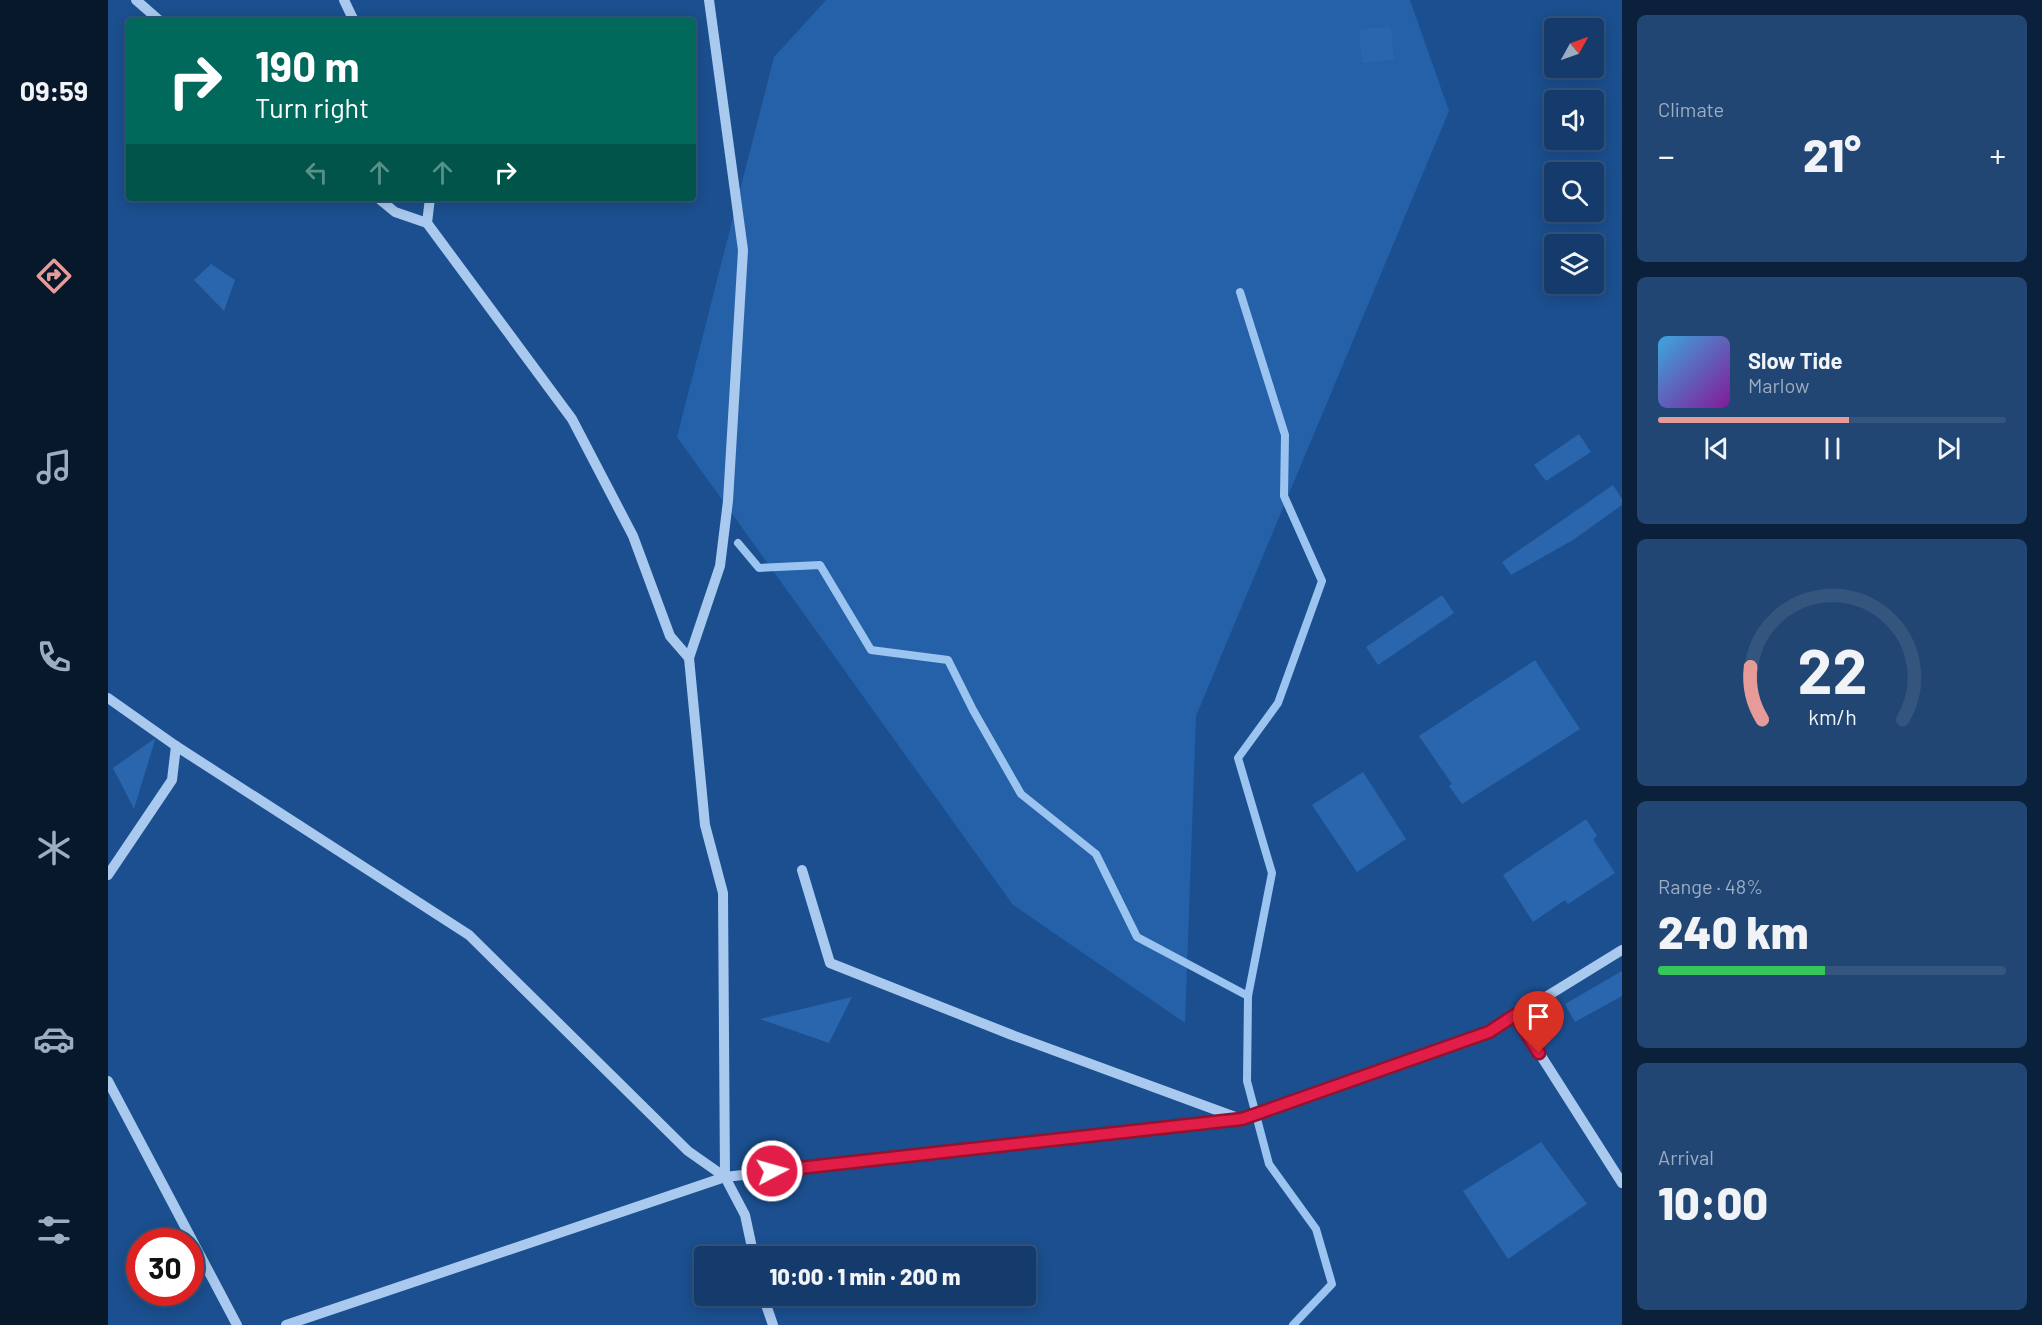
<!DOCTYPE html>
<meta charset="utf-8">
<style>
body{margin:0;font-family:Barlow,sans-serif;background:#214673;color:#f1f3f6;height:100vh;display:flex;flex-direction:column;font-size:22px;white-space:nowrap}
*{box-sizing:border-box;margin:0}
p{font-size:20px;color:#9dadc1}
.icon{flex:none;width:33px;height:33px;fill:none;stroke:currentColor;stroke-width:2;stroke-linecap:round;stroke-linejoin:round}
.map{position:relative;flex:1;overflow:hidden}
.panel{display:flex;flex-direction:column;gap:15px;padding:15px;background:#0b203b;width:420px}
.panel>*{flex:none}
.top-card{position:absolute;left:18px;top:18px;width:570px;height:183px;border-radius:6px;box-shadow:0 3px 15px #0003,0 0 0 2px #33557e;background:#00695c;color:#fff;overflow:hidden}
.needle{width:39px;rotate:50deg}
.controls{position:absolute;left:1436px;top:18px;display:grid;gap:12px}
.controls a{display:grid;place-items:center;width:60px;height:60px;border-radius:6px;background:#143b6b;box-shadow:0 3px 15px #0003,0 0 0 2px #33557e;font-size:30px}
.speed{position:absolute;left:18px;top:1228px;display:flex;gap:12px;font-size:30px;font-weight:700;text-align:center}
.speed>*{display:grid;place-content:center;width:78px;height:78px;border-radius:50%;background:#143b6b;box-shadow:0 3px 15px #0003,0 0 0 2px #33557e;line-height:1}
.speed .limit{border:9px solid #d22;background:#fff;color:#111}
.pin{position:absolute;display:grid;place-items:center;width:51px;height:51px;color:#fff;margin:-62px -26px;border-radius:50% 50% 50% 0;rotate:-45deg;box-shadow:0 0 6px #0007}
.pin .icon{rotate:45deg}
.me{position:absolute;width:66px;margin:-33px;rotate:84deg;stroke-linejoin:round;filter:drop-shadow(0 0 4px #0008)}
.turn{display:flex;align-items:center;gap:21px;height:126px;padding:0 30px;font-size:27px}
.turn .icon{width:78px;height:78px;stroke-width:2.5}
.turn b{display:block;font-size:42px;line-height:51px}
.lanes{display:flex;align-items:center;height:57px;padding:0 30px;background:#0003;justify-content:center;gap:30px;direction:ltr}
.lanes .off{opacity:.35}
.big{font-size:45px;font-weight:800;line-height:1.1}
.panel .card{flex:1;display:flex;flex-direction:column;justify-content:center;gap:9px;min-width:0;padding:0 21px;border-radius:9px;background:#214673}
.panel .dial{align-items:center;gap:0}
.dial svg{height:156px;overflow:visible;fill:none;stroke:#33557e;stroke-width:7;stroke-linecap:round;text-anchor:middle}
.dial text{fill:#f1f3f6;stroke:none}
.song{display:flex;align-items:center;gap:18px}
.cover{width:72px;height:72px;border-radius:9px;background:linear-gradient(135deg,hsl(200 70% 55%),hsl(290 70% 35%))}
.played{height:6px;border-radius:3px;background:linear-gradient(90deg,#e69b98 55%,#33557e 55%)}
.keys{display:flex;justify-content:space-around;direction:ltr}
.heat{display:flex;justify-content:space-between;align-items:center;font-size:33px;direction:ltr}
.charge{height:9px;border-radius:4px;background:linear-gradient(90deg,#34c759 48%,#33557e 0)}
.trip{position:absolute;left:586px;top:1246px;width:342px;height:60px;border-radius:6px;background:#143b6b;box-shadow:0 3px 15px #0003,0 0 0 2px #33557e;font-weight:800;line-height:60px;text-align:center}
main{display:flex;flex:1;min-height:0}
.tab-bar{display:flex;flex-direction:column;width:108px;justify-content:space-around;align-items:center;background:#08182b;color:#9dadc1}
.tab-bar .icon{width:42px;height:42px}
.tab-bar .on{color:#e69b98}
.tab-bar b{font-size:27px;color:#f1f3f6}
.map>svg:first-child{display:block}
.green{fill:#2461a8}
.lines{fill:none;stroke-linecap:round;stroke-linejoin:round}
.stream{stroke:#9cc4f0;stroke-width:8}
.building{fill:#2a66ad}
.minor{stroke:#a9c9ee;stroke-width:10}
.route-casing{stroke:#92132f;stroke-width:15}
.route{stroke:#e11d48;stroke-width:10}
</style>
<main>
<nav class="tab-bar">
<b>09:59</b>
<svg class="icon on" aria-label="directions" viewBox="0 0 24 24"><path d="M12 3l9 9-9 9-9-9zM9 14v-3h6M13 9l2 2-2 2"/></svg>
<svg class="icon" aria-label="music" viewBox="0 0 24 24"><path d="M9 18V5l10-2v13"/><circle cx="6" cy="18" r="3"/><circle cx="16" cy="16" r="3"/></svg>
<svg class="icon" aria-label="phone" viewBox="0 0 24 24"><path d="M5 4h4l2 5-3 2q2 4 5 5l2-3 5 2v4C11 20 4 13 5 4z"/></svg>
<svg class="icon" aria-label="climate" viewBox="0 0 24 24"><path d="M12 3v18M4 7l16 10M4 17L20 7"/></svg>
<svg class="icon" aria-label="car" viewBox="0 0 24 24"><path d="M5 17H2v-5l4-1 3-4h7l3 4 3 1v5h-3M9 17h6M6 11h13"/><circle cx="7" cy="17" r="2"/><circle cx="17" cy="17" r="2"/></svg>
<svg class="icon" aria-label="filters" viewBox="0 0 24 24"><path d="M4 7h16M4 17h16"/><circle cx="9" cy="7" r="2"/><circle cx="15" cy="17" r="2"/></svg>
</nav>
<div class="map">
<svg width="1514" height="1325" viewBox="0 0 1514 1325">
<rect width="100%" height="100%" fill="#1b4f8f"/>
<!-- green -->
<path class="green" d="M718,0H1302L1341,111L1088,716L1077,1023L905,905L569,437L666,57Z"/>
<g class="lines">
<!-- stream -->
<g class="stream">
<path d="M1132,292L1177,435L1176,496L1214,581L1170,703L1130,758L1164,873L1140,996L1139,1081L1161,1164L1208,1229L1224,1284L1185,1325"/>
<path d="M630,543L651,568L712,565L763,650L840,660L865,710L913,794L988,854L1029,937L1140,996"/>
</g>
</g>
<!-- building -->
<g class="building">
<path d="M1283,27L1286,60L1254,63L1251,29Z"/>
<path d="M103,264L127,280L116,311L86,280Z"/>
<path d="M1471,434L1483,452L1438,481L1426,465Z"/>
<path d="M1505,485L1514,499V505L1465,540L1403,575L1394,562Z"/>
<path d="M1334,595L1346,613L1270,665L1258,647Z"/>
<path d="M1427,660L1472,729L1354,804L1341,786L1344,784L1311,736Z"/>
<path d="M46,739L47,740L26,809L5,768Z"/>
<path d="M1255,772L1298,839L1249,872L1204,805Z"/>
<path d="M1478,819L1489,836L1485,839L1507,873L1460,904L1457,900L1425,922L1395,875Z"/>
<path d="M1514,971V996L1467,1022L1457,1004Z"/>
<path d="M744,997L721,1043L652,1019Z"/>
<path d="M1433,1142L1479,1204L1400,1259L1355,1191Z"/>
</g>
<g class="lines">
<!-- minor -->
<g class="minor">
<path d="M28,0L52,21"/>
<path d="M236,0L246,21"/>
<path d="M601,0L635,250L620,501L612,566L581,658L597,825L615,893L617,1177L637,1215L646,1257"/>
<path d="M270,198L287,212L319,223L464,419L525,536L562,636L581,658"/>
<path d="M319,223L322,198"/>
<path d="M0,698L68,746L361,935L580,1151L617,1177"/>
<path d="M694,870L722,963L904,1035L1130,1118"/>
<path d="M0,875L64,780L68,746"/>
<path d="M1407,1015L1514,1183"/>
<path d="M0,1081L129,1325"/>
<path d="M655,1296L665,1325"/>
<path d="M178,1325L617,1177L1134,1119L1381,1032L1514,950"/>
</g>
</g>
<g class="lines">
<defs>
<path id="route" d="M664,1171L1134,1119L1381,1032L1407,1015L1431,1053"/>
</defs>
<!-- route casing -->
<use href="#route" class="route-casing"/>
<!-- route -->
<use href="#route" class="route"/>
</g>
</svg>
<div class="controls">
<a><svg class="needle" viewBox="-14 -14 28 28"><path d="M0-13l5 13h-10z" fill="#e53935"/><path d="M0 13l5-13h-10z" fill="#9dadc1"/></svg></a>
<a><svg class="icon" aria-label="sound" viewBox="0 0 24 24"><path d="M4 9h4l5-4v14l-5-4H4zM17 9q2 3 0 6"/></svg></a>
<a><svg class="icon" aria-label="search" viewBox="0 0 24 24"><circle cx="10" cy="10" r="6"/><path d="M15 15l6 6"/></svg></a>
<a><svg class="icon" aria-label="layers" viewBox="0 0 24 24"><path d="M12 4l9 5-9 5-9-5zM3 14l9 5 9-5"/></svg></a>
</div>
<div class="speed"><div class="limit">30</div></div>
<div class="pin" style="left:1431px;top:1053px;background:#d93025"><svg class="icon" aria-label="arrive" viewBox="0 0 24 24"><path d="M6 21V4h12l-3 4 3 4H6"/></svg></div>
<svg class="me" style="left:664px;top:1171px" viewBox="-20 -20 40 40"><circle r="17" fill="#e11d48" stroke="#fff" stroke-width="3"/><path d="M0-11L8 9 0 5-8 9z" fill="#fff"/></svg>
<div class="trip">10:00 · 1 min · 200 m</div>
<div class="top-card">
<div class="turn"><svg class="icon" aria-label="right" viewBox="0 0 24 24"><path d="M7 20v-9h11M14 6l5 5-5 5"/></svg><div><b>190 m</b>Turn right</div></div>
<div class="lanes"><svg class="icon off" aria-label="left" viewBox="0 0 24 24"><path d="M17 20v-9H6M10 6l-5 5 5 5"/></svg><svg class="icon off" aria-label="ahead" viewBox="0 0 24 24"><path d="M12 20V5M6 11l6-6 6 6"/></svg><svg class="icon off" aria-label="ahead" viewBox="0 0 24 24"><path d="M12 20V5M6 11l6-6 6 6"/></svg><svg class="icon" aria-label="right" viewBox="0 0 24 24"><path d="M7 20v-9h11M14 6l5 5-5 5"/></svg></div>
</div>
</div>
<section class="panel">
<div class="card"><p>Climate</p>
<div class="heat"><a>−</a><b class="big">21°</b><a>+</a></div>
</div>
<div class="card">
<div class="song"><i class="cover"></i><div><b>Slow Tide</b><p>Marlow</p></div></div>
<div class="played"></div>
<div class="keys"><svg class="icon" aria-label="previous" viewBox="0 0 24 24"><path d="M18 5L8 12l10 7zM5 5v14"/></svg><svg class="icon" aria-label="pause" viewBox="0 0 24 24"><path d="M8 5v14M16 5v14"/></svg><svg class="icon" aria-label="next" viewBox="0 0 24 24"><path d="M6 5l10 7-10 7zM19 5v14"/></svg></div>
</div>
<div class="card dial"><svg viewBox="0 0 100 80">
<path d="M14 69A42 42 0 1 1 86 69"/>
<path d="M14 69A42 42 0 0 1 8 42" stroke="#e69b98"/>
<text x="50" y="56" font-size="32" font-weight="700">22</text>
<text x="50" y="72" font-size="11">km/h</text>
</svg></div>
<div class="card"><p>Range · 48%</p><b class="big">240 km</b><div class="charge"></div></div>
<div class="card"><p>Arrival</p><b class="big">10:00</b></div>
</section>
</main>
